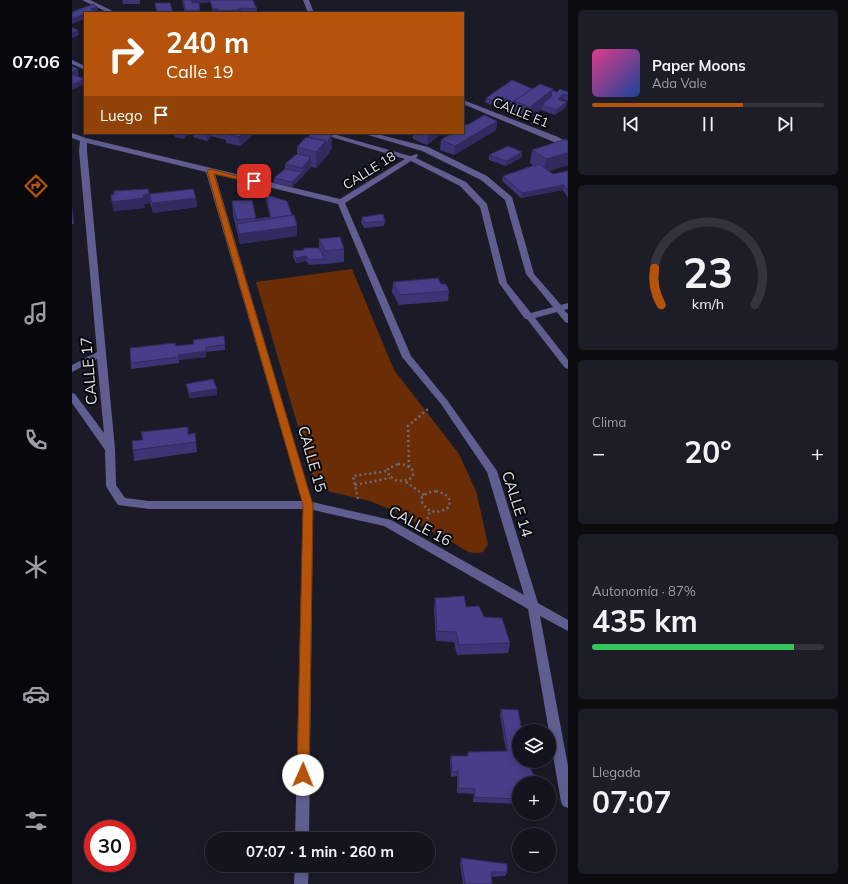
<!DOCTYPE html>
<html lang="es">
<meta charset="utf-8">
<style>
body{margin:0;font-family:Mulish,sans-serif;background:#1d1d27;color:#f1f3f6;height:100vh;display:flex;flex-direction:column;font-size:15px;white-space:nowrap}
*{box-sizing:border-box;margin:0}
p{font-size:13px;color:#9d9ea4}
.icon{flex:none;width:22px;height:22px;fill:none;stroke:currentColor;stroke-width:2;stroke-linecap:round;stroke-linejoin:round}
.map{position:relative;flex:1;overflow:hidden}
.side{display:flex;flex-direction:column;gap:10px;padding:10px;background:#0b0b10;width:280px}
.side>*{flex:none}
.hud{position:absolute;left:12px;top:12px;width:380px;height:122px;border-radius:0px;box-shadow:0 2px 10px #0003,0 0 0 1px #33333c;background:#b45309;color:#fff;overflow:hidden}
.tools{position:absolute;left:440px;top:724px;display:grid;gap:8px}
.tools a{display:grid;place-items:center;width:44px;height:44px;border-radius:50%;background:#14141e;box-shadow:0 2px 10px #0003,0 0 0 1px #33333c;font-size:20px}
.speed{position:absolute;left:12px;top:820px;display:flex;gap:8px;font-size:20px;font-weight:700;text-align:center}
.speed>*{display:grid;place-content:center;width:52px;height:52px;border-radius:50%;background:#14141e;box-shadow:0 2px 10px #0003,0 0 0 1px #33333c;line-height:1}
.speed .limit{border:6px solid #d22;background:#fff;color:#111}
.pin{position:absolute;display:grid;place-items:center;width:34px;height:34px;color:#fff;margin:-17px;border-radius:8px;box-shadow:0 2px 6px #0006}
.me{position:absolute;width:44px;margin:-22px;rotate:1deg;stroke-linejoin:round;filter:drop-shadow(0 0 3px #0008)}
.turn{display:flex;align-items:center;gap:14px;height:84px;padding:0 16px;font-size:18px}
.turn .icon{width:52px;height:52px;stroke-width:2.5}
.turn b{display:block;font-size:28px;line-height:34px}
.then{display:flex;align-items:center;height:38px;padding:0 16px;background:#0003;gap:8px;font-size:15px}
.big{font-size:30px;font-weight:700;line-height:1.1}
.side .widget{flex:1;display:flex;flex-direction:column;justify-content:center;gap:6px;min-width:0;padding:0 14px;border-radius:6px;background:#1d1d27}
.side .dial{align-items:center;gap:0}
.dial svg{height:104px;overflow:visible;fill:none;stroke:#33333c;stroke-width:7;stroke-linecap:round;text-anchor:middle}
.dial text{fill:#f1f3f6;stroke:none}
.song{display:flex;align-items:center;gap:12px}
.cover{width:48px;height:48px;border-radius:6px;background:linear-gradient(135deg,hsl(330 70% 55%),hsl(220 70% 35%))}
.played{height:4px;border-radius:2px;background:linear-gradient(90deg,#b45309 65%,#33333c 65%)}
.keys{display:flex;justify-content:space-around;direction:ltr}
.heat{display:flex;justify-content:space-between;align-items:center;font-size:22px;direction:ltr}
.charge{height:6px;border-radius:3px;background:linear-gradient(90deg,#34c759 87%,#33333c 0)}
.trip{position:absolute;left:133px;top:832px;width:230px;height:40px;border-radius:20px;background:#14141e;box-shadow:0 2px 10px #0003,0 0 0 1px #33333c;font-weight:700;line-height:40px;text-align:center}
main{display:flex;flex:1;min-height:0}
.tabs{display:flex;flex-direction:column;width:72px;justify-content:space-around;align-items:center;background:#08080c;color:#9d9ea4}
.tabs .icon{width:28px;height:28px}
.tabs .on{color:#b45309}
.tabs b{font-size:18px;color:#f1f3f6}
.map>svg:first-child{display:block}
.green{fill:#6b2d05}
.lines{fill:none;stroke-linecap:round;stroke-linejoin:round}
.path{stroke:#6c6c78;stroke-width:2.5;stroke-dasharray:2 3;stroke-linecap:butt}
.minor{fill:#605e91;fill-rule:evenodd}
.wall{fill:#3c3575}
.shaded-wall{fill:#312b5f}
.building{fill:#463e88;stroke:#312b5f}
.route{fill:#b45309;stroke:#753606}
.labels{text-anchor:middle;stroke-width:4;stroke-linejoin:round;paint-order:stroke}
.far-street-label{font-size:13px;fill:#e2e2eb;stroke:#07070c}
.street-label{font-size:15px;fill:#e2e2eb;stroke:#07070c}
</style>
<main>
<nav class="tabs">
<b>07:06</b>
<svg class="icon on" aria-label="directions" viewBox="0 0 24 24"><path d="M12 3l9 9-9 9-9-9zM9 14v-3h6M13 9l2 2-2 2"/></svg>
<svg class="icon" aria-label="music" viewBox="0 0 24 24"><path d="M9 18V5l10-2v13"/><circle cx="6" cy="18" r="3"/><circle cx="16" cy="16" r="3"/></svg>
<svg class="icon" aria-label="phone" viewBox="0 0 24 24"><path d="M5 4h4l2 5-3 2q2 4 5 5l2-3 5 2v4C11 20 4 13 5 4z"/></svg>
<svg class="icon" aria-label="climate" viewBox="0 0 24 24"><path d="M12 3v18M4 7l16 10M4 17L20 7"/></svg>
<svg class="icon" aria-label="car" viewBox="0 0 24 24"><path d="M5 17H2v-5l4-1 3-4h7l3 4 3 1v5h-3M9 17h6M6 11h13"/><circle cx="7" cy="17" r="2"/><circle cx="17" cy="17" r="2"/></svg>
<svg class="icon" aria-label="filters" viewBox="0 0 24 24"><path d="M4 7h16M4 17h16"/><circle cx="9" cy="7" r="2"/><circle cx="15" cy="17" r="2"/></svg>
</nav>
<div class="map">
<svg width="496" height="884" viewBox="0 0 496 884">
<rect width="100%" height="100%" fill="#1b1b28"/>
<!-- green -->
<path class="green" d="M280,269L322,370L387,454L404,491L416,544L411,552C400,555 394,551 385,545L320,510L298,501L259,492L243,485L184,282Z"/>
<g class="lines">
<!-- path -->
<g class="path">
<path d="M326,464L334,465L340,469L341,475L337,480L325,481L317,476L316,469Z"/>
<path d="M337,467L336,426L356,409"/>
<path d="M334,482L352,495"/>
<path d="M283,485L318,478"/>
<path d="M364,491L373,494L378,500L377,507C367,514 356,514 350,502V497L355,493Z"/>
<path d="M286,499L281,476L316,471"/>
<path d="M354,524L358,511"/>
</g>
<!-- minor -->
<g class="minor">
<path d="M10,0H18L45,13H37Z"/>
<path d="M231,0H237L242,13H236Z"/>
<path d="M0,60L13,66V70L0,64Z"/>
<path d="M391,100L486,137L496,143V148L391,104Z"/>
<path d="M0,133L14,138L268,199L333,159L246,133H258L338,156L345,154L346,156L344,158L394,182L415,204L435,283L459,313L481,307L454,274L433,200L409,180L350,151L289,133H301L356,147L415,176L440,197L462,274L489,305L496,303V309L492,310L496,314V323L493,322L485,312L463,318L496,360V369L493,368L455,319H453L427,283L408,207L388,186L339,161L273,203L339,356L375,400L425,471L466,603L496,620V631L468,616L496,766V808L491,806L489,802L456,609L312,526L241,510L237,839H223L231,509H77L46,505L35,488L34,485L33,450L0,403V393L3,394L32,433L25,359L0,372V365L25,352L7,151L8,141L0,138ZM15,143L134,172L230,501H77L53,498L44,485L43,449L15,151ZM143,174L266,204L330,357L369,404L415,472L452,595L319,520L240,502Z"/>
<path d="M223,865H237L236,884H222Z"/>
</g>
</g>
<!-- wall -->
<g class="wall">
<path d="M50,0H68V4H51Z"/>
<path d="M110,0H181L185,9V13L169,12L168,13H141L138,2L127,3L128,13H113Z"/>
<path d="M11,51H13V60Z"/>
<path d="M461,89L480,90L485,92H496V101L491,99L489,100L494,107L483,115L469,110V109L456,120L440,114L441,107L428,102L422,106L413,102L414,98Z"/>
<path d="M425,121L424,130L382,155L368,150L369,140L396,125Z"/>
<path d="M103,133H116V134L112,139L103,137Z"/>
<path d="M121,133H183L168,146L154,143V140L139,136L135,141L121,137Z"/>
<path d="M341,133H370L355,145L341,139Z"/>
<path d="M260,135V148L254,157L244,168L239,167L230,177L220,187L202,183V178L213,169V164L225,154V147L236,137Z"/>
<path d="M460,150L496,165L476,171L481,174L496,171V198L491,190L449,198L430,181L431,176L461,165L458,163Z"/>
<path d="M450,152V157L434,166L417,160V155Z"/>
<path d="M77,194L124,198L125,207L81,213L78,203L72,204L73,208L41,211L42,195Z"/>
<path d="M194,195L225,236L168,244L161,215L160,201L184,218V219L198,217L194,200Z"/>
<path d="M0,207L2,224H0Z"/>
<path d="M290,217L313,221L312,226L292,228L289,222Z"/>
<path d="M247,239L272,249V262L253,264L237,265L234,261L224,263L221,257V251L247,248Z"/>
<path d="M321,282L369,284L377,291L376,301L327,305L320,292Z"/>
<path d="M152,336L153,350L134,352V357L107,360V363L59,369V363L104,346L122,344L121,340Z"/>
<path d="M114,384L145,389V395L118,398L115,389Z"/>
<path d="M123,433L125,452L62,461L61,450L70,440Z"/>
<path d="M363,598L394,607L438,643L436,653L385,655L382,642L364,641L362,609Z"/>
<path d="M429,709L447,783V804L401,802L402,794L385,793V776L379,777L378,761L379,756H395L396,752L434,751L428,715Z"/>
<path d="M389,858L435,872L433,876L419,877L420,884H391L388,863Z"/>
</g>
<!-- shaded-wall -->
<g class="shaded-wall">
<path d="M119,0H138V2L119,4Z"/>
<path d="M25,7L26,11L23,12V13H15L19,9Z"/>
<path d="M169,8V12L164,13V10Z"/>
<path d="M141,9H147L148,13H142Z"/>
<path d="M13,14V19L0,24V19Z"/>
<path d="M6,30L7,35L0,38V33Z"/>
<path d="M6,69L7,78L0,81V72Z"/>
<path d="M13,79V84L0,90V85Z"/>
<path d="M481,89L479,101L470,105L469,109L456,120L458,107Z"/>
<path d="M492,94L491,99L485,103L486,99Z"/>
<path d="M429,97L428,102L422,106V101Z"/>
<path d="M495,102L494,107L483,115L484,110Z"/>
<path d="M425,121L424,130L382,155L383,146Z"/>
<path d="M113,133H116V134L112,139V134Z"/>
<path d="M134,133H139V136L135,141Z"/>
<path d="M172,133H183L168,146L167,137Z"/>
<path d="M356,133H370L355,145Z"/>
<path d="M260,135V148L254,157L244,168V152Z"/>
<path d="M450,152V157L434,166V161Z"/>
<path d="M496,153V165L472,173L474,159Z"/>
<path d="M239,157V167L230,177L220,187V182L230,172V168Z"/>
<path d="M492,185L491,190L449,198L450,193Z"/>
<path d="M77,194L78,203L72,204L73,208L41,211L40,202L71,195Z"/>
<path d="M124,198L125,207L81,213L80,203Z"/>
<path d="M0,207L1,214L2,224L0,214Z"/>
<path d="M225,226V236L168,244L167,234Z"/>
<path d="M234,256V261L224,263V258Z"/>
<path d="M134,351V357L107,360L106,355Z"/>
<path d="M145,389V395L118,398V393Z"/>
</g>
<!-- building -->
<g class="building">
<path d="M111,0H119L120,3H127L128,10L114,11Z"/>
<path d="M138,0H181L185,9L169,8L164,10L147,11V9H141Z"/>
<path d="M83,3H98L101,13H85Z"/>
<path d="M21,4L25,7L19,9L23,10L15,13H13V14L0,19V12Z"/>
<path d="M0,28H1L6,30L0,33Z"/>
<path d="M0,66L6,69L0,72Z"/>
<path d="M2,75L13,79L0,85V76Z"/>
<path d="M440,80L461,89L442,101V102L429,97L422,101L414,98Z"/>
<path d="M468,84L481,89L458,107L442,101Z"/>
<path d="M488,89L496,92V96L492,94L486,99L495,102L484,110L470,105L479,97L480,90L485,92Z"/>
<path d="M412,115L425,121L383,146L369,140L380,133H391V126L394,124L396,125Z"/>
<path d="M155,133H172L167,137L153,134Z"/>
<path d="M240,133H253L260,135L254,144V141L236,137Z"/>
<path d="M234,137L254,141L244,152L225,147Z"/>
<path d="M494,139L496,141V153L474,159L460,150Z"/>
<path d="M436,146L450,152L434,161L417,155Z"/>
<path d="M225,154L239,157L230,168L213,164Z"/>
<path d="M467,164L481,174L496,171V191L492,185L450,193L431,176Z"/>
<path d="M213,169L230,172L220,182L202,178Z"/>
<path d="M76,189L77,194L71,195L72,198L40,202L39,194L42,195V191Z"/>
<path d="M121,189L124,198L80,203L77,194Z"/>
<path d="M194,195L215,201L220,215L184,221V219L199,217Z"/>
<path d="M180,200L184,218L165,220L160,201Z"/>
<path d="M311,214L313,221L292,223L290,217Z"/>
<path d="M222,215L225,226L167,234L165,224Z"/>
<path d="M268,237L272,249L253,251L247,239Z"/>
<path d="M232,248H247L253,259L237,260L234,256L224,258L221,251L232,250Z"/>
<path d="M366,278L369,284H374L377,291L328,295L321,282Z"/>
<path d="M152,336L153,345L134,347V351L106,355L107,357L59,363L58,348L103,343L104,346L122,344L121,340Z"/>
<path d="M141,379L145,389L118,393L114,384Z"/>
<path d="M116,427V435L123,433L124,442L61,450L60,441L71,440L69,432Z"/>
<path d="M392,596L394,607L407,606L412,617L430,618L438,643L387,645L384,632L365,631L363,598Z"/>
<path d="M429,709L446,710L450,731H447V761H457L459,770L465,779L466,783H447V799L402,797L403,789L386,788V771L380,772L379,756H396V752L436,751Z"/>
<path d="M389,858L435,864V872H419L420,884H393Z"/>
</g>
<!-- route -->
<path class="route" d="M138,169L185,181L182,183L142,174L241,505L237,775L236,779L231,781L227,779L225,775L231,505L135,171Z"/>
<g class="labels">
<!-- far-street labels -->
<g class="far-street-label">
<text transform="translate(449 112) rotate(22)" y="5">CALLE E1</text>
<text transform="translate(297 170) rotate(-32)" y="5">CALLE 18</text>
</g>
<!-- street labels -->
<g class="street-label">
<text transform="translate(17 371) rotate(-95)" y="5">CALLE 17</text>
<text transform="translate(240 459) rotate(74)" y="5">CALLE 15</text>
<text transform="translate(445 504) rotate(72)" y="5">CALLE 14</text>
<text transform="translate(348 526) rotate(28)" y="5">CALLE 16</text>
</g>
</g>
</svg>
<div class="tools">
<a><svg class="icon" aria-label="layers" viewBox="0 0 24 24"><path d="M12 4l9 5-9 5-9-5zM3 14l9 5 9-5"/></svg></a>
<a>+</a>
<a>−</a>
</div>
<div class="speed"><div class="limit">30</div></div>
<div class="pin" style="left:182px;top:181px;background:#d93025"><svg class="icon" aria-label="arrive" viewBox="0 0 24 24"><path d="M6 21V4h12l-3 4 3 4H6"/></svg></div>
<svg class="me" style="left:231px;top:775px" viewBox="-20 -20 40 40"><circle r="19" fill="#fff"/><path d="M0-13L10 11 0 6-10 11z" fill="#b45309"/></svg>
<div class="trip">07:07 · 1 min · 260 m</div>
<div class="hud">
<div class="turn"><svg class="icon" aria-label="right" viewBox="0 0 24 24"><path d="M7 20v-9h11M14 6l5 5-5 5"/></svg><div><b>240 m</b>Calle 19</div></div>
<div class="then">Luego<svg class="icon" aria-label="arrive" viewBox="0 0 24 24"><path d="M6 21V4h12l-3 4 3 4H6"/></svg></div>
</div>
</div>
<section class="side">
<div class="widget">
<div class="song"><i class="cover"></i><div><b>Paper Moons</b><p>Ada Vale</p></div></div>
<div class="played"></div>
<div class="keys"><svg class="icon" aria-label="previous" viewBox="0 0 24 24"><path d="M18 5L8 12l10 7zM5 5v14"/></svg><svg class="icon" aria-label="pause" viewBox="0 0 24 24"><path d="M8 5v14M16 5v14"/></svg><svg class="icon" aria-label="next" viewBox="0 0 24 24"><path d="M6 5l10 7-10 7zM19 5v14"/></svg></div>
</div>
<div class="widget dial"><svg viewBox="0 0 100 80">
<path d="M14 69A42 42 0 1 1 86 69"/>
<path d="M14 69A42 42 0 0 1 9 41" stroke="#b45309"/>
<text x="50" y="56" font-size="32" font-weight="700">23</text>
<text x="50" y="72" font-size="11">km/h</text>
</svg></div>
<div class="widget"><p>Clima</p>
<div class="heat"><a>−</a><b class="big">20°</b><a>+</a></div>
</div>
<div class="widget"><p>Autonomía · 87%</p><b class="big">435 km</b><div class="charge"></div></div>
<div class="widget"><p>Llegada</p><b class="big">07:07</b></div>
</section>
</main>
